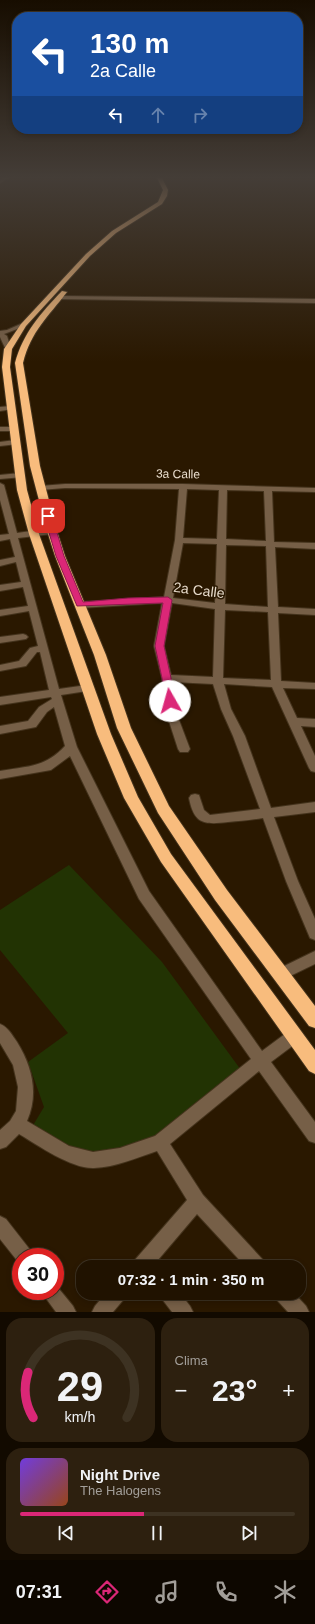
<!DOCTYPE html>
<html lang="es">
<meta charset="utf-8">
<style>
body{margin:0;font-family:Arial,sans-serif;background:#2d200f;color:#f1f3f6;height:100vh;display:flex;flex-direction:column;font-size:15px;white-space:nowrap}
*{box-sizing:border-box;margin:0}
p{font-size:13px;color:#a29e99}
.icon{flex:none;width:22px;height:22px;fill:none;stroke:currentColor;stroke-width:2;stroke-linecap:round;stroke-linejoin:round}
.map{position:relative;height:1312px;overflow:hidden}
.panel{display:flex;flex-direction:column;gap:6px;padding:6px;background:#120a00;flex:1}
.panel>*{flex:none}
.hud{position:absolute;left:12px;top:12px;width:291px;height:122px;border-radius:16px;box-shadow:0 2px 6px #0003,0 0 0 1px #3d3222;background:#1a4fa0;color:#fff;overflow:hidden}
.speed{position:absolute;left:12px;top:1248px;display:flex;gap:8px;font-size:20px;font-weight:700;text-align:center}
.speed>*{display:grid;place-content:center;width:52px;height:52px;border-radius:50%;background:#201200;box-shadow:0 2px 6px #0003,0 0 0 1px #3d3222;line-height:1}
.speed .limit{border:6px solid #d22;background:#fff;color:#111}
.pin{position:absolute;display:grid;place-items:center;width:34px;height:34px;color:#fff;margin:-17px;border-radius:8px;box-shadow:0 2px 6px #0006}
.me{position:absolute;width:44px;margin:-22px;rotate:353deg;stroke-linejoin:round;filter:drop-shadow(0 0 3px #0008)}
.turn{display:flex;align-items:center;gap:14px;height:84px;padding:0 12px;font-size:18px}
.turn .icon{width:52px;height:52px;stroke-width:2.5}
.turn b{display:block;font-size:28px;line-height:34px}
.lanes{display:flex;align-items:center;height:38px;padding:0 12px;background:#0003;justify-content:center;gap:20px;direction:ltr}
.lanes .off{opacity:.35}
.big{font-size:30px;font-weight:800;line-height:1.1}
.panel .card{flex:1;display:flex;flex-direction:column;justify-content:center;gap:6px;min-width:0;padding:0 14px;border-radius:16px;background:#2d200f}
.panel .dial{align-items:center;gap:0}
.dial svg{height:104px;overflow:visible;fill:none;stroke:#3d3222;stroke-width:7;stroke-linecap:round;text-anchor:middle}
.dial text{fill:#f1f3f6;stroke:none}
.song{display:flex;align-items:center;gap:12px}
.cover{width:48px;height:48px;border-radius:6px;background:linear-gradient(135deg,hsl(260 70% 55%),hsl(20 70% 35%))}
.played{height:4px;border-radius:2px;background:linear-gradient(90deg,#db2777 45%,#3d3222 45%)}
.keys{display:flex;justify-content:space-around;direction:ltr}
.heat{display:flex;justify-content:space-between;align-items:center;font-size:22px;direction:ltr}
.panel .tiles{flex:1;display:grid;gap:6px;grid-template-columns:1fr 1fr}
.card:last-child{grid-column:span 2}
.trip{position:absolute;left:76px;top:1260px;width:230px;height:40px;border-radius:16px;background:#201200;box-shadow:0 2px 6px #0003,0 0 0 1px #3d3222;font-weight:800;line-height:40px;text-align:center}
.tabs{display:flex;height:64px;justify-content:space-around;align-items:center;background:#0d0700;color:#a29e99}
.tabs .icon{width:28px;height:28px}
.tabs .active{color:#db2777}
.tabs b{font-size:18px;color:#f1f3f6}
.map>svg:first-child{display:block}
.green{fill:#223303}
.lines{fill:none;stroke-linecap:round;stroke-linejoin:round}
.minor-casing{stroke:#44331c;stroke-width:2}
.highway-casing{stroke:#44331c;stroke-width:2}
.minor{fill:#765f47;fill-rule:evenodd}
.highway{fill:#f8bc7d;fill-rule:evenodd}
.route{fill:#db2777;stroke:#8e194d}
.labels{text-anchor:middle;stroke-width:3;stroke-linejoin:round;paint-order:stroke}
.far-street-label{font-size:12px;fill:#e7dbcb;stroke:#2a1800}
.street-label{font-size:14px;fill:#e7dbcb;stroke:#2a1800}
</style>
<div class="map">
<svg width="315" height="1312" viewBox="0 0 315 1312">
<rect width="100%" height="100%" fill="#2a1800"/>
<!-- green -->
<path class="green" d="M69,865L162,962L241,1070L165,1134L136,1146L95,1155L69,1149L32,1127L44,1107L28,1062L68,1033L0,950V910Z"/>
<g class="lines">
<defs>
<g id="minor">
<path d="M3,178H9L0,183V180Z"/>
<path d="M59,296L315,299V303L57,299V297Z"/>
<path d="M23,323L25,324V326L4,334L7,336L11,349L6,350L0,337V331L7,330Z"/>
<path d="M11,406L13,407V409L0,411V407Z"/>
<path d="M0,427H13L17,429L13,431H0Z"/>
<path d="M15,440H18V444L0,446V442Z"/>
<path d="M20,473H23V477L0,479V475Z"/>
<path d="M0,483L4,485L17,533L52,528L56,531L52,534L18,538L59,689L87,685L92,688L87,691L61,695L77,747L149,891L262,1051L289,1031L294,1029L299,1031L301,1036L299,1041L271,1062L315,1122V1143L309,1141L259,1071L170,1144L203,1195L264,1261L267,1267H246L197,1214L152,1267H131L134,1261L187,1200L157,1151C136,1158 116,1167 94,1168C72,1169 39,1146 19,1134L6,1147L0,1149V1130L10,1121L16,1111L18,1087L13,1065L0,1043V1024C8,1027 12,1035 17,1042C32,1066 39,1094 27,1121L69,1146L93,1152L120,1148L155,1136L251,1059L139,899L70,756L51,770L0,779V771C27,766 45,768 65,746L54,707L47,712L36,727L0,734V726L28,721L39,707L52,699L51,697L0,705V697L49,690L40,652H37L26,666L0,671V665L19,661L30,648L38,646L29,611L0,616V610L28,606L23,587L0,591V585L21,582L16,562L0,566V560L15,557L10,539L0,541V535L9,534L0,500Z"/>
<path d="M65,484H183L315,488V492L272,491L274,542L315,543V549L275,547L278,607L315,609V615L278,613L281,681L315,683V689L283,688L297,718L315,719V727L301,726L315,756V772L311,771L309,768L272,687L224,684L231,709L245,736L271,808L315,802V812L274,817L298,881L315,919V940L310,938L286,881L263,818C251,820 240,821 228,822C204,825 194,824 189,798L191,795L195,794L199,795L204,810L210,815L260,809L233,736L221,709L213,684L173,682L176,712L190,749L188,752H180L178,749L166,712L162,678L154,646L162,603L80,608L75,605L80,602L164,597L175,540L179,489L65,488L40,490L36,488L40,486ZM187,489L219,490L217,539L183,538ZM227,490L264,491L266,541L226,539ZM183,543L217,544L215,603L173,598ZM226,545L266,546L268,607L225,604ZM172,603L215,609L213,677L171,675L164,646ZM225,610L268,612L271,680L223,678Z"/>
<path d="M23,634L26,635L28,637L26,639L0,643V637Z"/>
<path d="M315,951V964L286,978L281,980L276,978L274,974L276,970Z"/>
<path d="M0,1216L6,1219L31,1251L34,1257H21V1264L19,1263L0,1239Z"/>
<path d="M55,1284L73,1306L76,1312H56L45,1297L42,1291H55Z"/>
<path d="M106,1293H127L124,1299L113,1312H92L95,1306Z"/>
<path d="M159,1293H180L190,1306L193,1312H172L162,1299Z"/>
<path d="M273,1293H294L306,1306L309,1312H288L276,1299Z"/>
</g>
<g id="highway">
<path d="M157,178H162L168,190L167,196L162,204L116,233L90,256L26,326L12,349L10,367L27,490L39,534L111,734L138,797L171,854L315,1050V1074L309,1071L161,862L124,798L97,734L29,534L17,490L2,367L4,349L21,324L86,254L112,231L158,202L163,190Z"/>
<path d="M62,291L67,292C48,317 31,331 23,363L40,466L57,531L65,556L106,655L131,728L169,806L227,890L315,1006V1028L309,1026L215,900L158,813L117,728L94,655L55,556L47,531L30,466L15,363C23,333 41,313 62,291Z"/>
</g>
</defs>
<!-- minor casing -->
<use href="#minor" class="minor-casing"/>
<!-- highway casing -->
<use href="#highway" class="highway-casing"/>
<!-- minor -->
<use href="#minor" class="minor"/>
<!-- highway -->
<use href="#highway" class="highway"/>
</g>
<!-- sky -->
<linearGradient id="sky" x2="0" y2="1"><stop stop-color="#170d00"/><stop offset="0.49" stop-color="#443d37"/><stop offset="1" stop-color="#443d37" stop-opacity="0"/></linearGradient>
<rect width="315" height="362" fill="url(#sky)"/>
<!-- route -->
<path class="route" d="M48,514L52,516L64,556L83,602L128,598L168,597L172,600L164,646L171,678L174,701L173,703L170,704L165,701L162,678L155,646L163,603L77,606L56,556L44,516Z"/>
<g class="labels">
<!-- far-street labels -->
<g class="far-street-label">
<text transform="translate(178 474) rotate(1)" y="4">3a Calle</text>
</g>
<!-- street labels -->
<g class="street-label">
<text transform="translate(199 590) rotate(7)" y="5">2a Calle</text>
</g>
</g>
</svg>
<div class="speed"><div class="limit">30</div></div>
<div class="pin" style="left:48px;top:516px;background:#d93025"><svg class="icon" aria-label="arrive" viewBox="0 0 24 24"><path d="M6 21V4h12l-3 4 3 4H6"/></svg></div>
<svg class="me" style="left:170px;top:701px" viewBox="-20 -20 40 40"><circle r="19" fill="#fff"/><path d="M0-13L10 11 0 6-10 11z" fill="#db2777"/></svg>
<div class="trip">07:32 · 1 min · 350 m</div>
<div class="hud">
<div class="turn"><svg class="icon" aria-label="left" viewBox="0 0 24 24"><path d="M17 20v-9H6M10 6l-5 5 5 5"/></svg><div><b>130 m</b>2a Calle</div></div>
<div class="lanes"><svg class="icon" aria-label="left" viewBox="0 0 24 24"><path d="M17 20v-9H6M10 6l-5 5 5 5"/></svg><svg class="icon off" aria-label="ahead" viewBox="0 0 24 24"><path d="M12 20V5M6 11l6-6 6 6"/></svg><svg class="icon off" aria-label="right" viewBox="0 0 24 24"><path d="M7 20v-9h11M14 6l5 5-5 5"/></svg></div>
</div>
</div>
<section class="panel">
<div class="tiles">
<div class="card dial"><svg viewBox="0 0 100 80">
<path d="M14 69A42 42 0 1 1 86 69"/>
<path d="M14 69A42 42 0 0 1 10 34" stroke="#db2777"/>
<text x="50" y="56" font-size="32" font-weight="700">29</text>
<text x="50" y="72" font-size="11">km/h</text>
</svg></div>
<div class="card"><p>Clima</p>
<div class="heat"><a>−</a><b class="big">23°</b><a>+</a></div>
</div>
<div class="card">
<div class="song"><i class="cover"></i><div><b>Night Drive</b><p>The Halogens</p></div></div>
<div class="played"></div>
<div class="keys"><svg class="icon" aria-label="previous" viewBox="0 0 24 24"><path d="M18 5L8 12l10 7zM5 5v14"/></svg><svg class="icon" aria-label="pause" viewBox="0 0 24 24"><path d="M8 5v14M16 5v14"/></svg><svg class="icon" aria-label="next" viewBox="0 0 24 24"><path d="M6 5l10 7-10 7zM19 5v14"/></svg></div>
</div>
</div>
</section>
<nav class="tabs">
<b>07:31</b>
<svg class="icon active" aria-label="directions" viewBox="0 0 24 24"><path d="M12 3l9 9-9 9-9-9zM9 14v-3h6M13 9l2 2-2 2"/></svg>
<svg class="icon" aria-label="music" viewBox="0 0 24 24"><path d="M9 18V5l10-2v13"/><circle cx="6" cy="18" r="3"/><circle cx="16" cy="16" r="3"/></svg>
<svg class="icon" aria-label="phone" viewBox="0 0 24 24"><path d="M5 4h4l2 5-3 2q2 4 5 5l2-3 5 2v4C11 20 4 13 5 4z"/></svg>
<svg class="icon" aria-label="climate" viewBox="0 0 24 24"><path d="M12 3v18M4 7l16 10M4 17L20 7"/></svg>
</nav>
